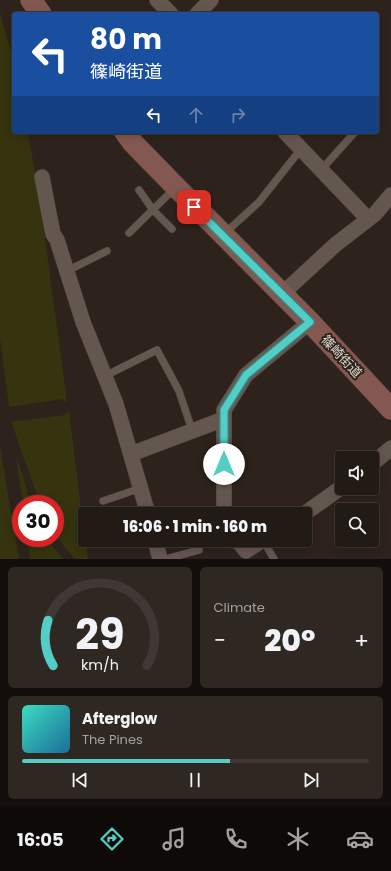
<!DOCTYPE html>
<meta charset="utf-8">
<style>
body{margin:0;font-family:Poppins,"Noto Sans JP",sans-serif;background:#2e2722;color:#f1f3f6;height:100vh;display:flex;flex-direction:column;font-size:15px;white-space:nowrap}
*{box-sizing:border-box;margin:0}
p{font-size:13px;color:#a2a1a0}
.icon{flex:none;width:22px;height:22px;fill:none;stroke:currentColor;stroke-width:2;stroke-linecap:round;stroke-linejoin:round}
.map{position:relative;height:559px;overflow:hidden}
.details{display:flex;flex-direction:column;gap:8px;padding:8px;background:#130e0c;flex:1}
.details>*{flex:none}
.banner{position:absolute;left:12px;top:12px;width:367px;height:122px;border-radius:4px;box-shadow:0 2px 10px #0003,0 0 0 1px #3f3834;background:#1a4fa0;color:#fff;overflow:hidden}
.tools{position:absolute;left:335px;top:451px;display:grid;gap:8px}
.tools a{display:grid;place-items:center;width:44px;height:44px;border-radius:4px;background:#221a15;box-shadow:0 2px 10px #0003,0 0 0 1px #3f3834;font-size:20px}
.speed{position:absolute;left:12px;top:495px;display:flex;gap:8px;font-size:20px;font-weight:700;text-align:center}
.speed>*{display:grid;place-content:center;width:52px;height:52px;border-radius:50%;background:#221a15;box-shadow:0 2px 10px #0003,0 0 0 1px #3f3834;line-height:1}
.speed .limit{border:6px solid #d22;background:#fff;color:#111}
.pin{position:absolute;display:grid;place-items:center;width:34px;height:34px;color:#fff;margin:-17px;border-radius:8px;box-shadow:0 2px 6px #0006}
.me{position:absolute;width:44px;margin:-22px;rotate:0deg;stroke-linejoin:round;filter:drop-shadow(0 0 3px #0008)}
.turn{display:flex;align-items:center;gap:14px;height:84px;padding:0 12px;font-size:18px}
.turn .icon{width:52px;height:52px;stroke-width:2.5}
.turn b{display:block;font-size:28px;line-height:34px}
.lanes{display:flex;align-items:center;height:38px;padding:0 12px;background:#0003;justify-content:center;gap:20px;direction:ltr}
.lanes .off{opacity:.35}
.big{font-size:30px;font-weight:800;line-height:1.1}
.details .widget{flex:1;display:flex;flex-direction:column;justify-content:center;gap:6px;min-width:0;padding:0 14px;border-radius:6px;background:#2e2722}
.details .dial{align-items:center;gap:0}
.dial svg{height:104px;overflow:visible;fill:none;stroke:#3f3834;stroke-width:7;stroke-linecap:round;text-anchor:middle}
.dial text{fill:#f1f3f6;stroke:none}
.song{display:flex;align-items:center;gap:12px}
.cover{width:48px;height:48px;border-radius:6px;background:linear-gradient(135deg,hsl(170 70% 55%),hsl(200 70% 35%))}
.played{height:4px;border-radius:2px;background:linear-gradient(90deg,#54cdc7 60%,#3f3834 60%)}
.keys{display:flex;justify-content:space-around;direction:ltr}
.heat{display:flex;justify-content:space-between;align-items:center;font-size:22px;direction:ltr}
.details .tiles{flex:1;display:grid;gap:8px;grid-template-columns:1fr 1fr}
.widget:last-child{grid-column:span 2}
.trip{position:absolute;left:78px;top:507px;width:234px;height:40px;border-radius:4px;background:#221a15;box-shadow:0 2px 10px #0003,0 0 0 1px #3f3834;font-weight:800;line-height:40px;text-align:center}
.menu{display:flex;height:64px;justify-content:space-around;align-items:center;background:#0e0a08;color:#a2a1a0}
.menu .icon{width:28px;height:28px}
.menu .active{color:#54cdc7}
.menu b{font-size:18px;color:#f1f3f6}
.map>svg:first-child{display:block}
.green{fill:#35340f}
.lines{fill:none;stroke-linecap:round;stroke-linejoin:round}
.service-casing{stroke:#4b413c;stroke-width:8}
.minor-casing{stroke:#4b413c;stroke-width:16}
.secondary-casing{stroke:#4b413c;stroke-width:22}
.service{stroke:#64574f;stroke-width:7}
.minor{stroke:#64574f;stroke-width:15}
.secondary{stroke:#845850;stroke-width:21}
.route-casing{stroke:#378581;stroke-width:10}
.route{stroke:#54cdc7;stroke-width:7}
.labels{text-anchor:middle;stroke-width:4;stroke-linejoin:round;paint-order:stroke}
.street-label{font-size:13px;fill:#e1d9d4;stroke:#2e231c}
</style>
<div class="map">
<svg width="391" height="559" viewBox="0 0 391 559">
<rect width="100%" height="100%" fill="#2e231c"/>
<!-- green -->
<g class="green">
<path d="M0,13L14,64V132H28L40,202L67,401L64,402L63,399L9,407L0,338Z"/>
<path d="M69,412L85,540L88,559H75L55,535V504H40L12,424L11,422L65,415V413Z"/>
<path d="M0,447L19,559H0Z"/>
<path d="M16,457L22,473L31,504H23Z"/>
<path d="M28,538H46L63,559H30Z"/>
</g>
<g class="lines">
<defs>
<g id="service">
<path d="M321,170L355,132"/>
<path d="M139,190L153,210L172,229"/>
<path d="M129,233L175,188"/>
<path d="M225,233L259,202L301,149"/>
<path d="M67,271L107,251"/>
<path d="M105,376L157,350L179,391L192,430"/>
<path d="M103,501L141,488"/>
<path d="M263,540L274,559"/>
<path d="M166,559L199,550"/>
</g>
<g id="minor">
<path d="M157,0L171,14"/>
<path d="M197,14L211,0"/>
<path d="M285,132L368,219"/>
<path d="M42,177L53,234L57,240L83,322L116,404L148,514"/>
<path d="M282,294L335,245L375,214L391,195"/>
<path d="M131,454L224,419"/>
<path d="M372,464L391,448"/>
<path d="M224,514V410L246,375L310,322"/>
<path d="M304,514L342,487"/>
<path d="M155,540L160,559"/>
<path d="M230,540L238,541L246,551L263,540"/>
</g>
<g id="secondary">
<path d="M31,0L41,14"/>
<path d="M125,132L133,143L176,187L310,322L391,409"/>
</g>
</defs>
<!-- service casing -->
<use href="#service" class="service-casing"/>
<!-- minor casing -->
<use href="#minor" class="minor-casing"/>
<!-- secondary casing -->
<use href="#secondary" class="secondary-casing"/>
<!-- service -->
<use href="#service" class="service"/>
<!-- minor -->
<use href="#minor" class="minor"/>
<!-- secondary -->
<use href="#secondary" class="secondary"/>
</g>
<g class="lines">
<defs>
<path id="route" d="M194,207L310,322L246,375L224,410V464"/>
</defs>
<!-- route casing -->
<use href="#route" class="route-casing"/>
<!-- route -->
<use href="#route" class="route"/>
</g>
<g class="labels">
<!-- street labels -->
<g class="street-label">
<text transform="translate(342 356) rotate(47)" y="5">篠崎街道</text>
</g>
</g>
</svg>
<div class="tools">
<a><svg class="icon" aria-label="sound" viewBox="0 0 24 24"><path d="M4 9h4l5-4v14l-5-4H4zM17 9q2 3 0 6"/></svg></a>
<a><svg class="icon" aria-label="search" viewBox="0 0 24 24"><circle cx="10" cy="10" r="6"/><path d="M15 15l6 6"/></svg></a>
</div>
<div class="speed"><div class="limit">30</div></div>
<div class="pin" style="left:194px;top:207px;background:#d93025"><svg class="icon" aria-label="arrive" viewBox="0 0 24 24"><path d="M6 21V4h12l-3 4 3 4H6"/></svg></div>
<svg class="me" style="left:224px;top:464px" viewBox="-20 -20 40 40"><circle r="19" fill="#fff"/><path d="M0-13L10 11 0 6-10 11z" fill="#54cdc7"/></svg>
<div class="trip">16:06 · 1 min · 160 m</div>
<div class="banner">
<div class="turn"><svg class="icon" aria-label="left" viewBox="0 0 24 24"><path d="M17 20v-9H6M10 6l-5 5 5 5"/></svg><div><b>80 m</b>篠崎街道</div></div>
<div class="lanes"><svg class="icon" aria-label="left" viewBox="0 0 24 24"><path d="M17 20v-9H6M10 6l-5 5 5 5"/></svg><svg class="icon off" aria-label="ahead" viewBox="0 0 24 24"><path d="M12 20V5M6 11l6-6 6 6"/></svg><svg class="icon off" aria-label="right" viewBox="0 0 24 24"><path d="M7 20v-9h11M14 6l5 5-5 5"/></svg></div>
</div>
</div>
<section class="details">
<div class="tiles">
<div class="widget dial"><svg viewBox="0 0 100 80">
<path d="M14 69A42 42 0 1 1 86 69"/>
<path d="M14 69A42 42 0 0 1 10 34" stroke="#54cdc7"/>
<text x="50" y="56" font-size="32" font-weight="700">29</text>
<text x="50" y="72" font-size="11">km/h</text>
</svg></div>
<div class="widget"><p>Climate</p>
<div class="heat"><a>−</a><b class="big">20°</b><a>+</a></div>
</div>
<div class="widget">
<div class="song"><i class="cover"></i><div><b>Afterglow</b><p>The Pines</p></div></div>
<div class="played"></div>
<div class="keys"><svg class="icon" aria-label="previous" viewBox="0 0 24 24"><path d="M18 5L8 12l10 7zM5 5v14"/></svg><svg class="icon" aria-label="pause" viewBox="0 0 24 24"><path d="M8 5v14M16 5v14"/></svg><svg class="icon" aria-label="next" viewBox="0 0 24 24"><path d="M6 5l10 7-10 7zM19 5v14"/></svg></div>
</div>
</div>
</section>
<nav class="menu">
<b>16:05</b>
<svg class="icon active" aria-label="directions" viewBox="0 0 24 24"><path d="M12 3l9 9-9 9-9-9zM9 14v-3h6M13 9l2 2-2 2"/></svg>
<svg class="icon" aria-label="music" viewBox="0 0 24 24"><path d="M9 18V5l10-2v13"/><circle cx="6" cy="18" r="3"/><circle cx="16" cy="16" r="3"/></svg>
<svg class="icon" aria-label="phone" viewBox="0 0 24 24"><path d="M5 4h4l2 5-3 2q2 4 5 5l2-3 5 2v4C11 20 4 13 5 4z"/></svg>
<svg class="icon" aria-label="climate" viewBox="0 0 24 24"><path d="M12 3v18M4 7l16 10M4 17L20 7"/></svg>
<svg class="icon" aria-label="car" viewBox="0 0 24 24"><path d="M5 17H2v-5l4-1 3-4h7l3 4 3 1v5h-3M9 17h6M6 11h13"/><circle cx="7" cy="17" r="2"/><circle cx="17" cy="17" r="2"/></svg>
</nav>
